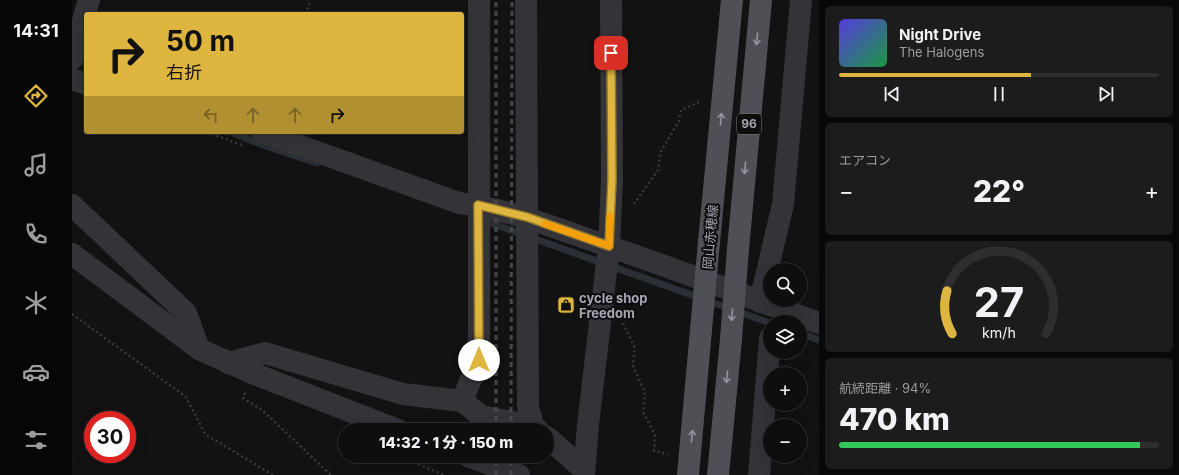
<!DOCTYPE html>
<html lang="ja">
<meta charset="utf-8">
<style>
body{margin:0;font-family:Inter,"Noto Sans JP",sans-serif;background:#1c1c1c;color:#f1f3f6;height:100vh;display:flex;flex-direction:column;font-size:15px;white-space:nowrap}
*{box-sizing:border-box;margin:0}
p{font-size:13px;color:#9b9c9e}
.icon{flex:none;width:22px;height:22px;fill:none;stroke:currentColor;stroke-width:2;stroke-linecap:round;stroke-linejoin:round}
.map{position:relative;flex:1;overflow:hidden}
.drawer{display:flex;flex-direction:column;gap:6px;padding:6px;background:#080808;width:360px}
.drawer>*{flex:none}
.guide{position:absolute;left:12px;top:12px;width:380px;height:122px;border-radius:4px;box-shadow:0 4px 16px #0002,0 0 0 1px #2e2e2e;background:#deb53f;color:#111;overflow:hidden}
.buttons{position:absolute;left:691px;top:263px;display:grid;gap:8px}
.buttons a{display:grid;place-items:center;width:44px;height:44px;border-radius:50%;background:#0e0e0e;box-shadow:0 4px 16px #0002,0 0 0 1px #2e2e2e;font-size:20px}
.speed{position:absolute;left:12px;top:411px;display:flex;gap:8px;font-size:20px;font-weight:700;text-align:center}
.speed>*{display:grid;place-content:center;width:52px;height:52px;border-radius:50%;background:#0e0e0e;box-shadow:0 4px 16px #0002,0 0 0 1px #2e2e2e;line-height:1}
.speed .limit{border:6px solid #d22;background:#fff;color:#111}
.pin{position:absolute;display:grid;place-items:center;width:34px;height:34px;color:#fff;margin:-17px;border-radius:8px;box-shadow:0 2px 6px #0006}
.me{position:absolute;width:44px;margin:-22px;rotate:0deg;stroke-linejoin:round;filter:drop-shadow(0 0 3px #0008)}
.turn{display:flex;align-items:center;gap:14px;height:84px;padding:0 16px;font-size:18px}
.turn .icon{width:52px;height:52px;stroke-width:2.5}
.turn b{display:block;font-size:28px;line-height:34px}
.lanes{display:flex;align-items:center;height:38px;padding:0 16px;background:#0003;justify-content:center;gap:20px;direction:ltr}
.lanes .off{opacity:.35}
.big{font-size:30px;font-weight:800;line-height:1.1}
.drawer .widget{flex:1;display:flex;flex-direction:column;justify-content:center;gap:6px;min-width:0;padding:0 14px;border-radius:6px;background:#1c1c1c}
.drawer .dial{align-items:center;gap:0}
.dial svg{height:104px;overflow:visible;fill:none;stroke:#2e2e2e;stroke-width:7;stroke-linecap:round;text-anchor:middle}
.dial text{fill:#f1f3f6;stroke:none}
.song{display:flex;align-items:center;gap:12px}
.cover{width:48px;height:48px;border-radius:6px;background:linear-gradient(135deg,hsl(250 70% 55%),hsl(140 70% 35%))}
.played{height:4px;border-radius:2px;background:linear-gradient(90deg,#deb53f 60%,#2e2e2e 60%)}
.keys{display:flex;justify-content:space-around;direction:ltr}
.heat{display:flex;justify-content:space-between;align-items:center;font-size:22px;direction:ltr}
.charge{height:6px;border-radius:3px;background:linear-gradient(90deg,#34c759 94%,#2e2e2e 0)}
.trip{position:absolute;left:266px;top:423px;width:216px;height:40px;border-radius:20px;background:#0e0e0e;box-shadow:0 4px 16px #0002,0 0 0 1px #2e2e2e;font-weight:800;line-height:40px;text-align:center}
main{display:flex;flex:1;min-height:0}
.tabs{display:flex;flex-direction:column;width:72px;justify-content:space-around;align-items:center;background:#060606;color:#9b9c9e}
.tabs .icon{width:28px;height:28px}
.tabs .on{color:#deb53f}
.tabs b{font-size:18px;color:#f1f3f6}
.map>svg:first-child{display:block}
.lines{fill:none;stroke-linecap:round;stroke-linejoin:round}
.stream{stroke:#292f35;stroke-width:7}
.path{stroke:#393a3e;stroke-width:2.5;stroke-dasharray:2 3;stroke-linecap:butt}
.minor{stroke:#333338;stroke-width:22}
.primary{stroke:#4f5056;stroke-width:22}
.rail{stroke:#46474c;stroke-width:3;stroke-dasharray:5 4;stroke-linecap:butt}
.primary-bridge{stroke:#4f5056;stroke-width:22}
.oneway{stroke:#9496a0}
.route-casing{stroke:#907629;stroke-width:10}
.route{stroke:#deb53f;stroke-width:7}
.slow{stroke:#f59e0b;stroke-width:7}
.labels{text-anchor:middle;stroke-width:4;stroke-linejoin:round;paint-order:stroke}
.shield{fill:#0d0d0e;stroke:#777a81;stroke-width:1}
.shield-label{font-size:12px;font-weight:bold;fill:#a5a8b2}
.street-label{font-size:13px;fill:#a5a8b2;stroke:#0d0d0e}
.poi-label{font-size:13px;font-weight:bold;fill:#a5a8b2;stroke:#0d0d0e;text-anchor:start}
</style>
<main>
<nav class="tabs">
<b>14:31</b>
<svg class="icon on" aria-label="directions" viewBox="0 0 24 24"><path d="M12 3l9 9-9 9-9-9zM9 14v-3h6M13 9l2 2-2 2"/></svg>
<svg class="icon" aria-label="music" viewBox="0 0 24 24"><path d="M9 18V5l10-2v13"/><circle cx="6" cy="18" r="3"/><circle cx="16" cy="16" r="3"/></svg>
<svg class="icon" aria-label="phone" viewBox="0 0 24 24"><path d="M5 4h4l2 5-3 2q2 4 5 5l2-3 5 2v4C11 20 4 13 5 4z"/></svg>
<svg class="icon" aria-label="climate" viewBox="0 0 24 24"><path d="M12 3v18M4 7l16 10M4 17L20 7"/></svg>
<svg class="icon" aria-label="car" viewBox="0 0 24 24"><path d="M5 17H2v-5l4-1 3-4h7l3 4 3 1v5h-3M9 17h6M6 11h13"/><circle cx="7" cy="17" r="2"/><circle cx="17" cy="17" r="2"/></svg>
<svg class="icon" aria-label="filters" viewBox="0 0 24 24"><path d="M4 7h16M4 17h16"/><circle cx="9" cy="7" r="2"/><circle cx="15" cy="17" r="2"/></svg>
</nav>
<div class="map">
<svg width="747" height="475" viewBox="0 0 747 475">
<rect width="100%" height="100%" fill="#121213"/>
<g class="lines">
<!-- stream -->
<g class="stream">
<path d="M159,132L191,145L245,163"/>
<path d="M410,220L698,323"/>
<path d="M728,333L747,340"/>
</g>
<!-- path -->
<g class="path">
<path d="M233,14L239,0"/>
<path d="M135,132L172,146"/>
<path d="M562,204L586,170L588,153L607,121L609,110L627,102"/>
<path d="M0,314L114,397L133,434L201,475"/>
<path d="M551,323L563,348L561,366L573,392L571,412L583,435L582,451L596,454"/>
<path d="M173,393L171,398L190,410L259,475"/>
<path d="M328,456L372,475"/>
</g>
<!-- minor -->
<g class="minor">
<path d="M454,0L456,406L461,426"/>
<path d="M0,59L17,0"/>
<path d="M0,79L14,84"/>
<path d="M190,132L387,203C435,209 479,226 524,242C599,267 673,296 747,323"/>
<path d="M0,205L114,313L127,349"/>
<path d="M0,254L127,349L180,373L326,430"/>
<path d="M688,302L711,204L729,0"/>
<path d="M156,363L193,353L331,394L390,401L409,416L461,426L466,430"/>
<path d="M390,401L407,360V0"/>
<path d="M475,437L511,469"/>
<path d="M396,456L447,475"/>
<path d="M512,475L516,425L537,246L540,179L539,0"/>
<path d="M687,475L698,338"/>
</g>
<!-- primary -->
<g class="primary">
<path d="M637,242L660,0"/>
<path d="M666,249L689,0"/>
<path d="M616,475L629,330"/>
<path d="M646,475L659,339"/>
</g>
<!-- rail -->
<g class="rail">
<path d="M424,430V0"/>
<path d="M439,430L440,0"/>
<path d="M424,475V456"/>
<path d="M439,475V456"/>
</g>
<!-- primary-bridge -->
<g class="primary-bridge">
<path d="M629,330L637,242"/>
<path d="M659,339L666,249"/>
</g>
</g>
<!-- one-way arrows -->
<defs><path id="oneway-shaft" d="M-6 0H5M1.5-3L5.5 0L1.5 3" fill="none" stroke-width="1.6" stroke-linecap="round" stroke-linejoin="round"/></defs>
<g class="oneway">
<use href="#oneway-shaft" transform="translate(685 39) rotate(95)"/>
<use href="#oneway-shaft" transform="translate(649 119) rotate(-85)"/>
<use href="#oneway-shaft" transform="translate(673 168) rotate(95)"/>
<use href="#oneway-shaft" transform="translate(660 315) rotate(95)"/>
<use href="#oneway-shaft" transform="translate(655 377) rotate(95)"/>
<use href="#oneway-shaft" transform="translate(620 436) rotate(-85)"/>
</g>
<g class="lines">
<defs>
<path id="route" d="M407,360L406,205L455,217L537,246L540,179L539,53"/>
</defs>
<!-- route casing -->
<use href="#route" class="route-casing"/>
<!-- route -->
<use href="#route" class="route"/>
<!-- slow -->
<path class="slow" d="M473,224L537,246L538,216"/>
</g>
<!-- icons -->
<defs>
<symbol id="shop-square" viewBox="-11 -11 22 22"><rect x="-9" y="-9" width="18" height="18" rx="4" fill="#deb53f" stroke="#0d0d0e"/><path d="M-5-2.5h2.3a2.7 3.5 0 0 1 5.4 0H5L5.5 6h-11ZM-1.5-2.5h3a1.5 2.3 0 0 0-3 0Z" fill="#111"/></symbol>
</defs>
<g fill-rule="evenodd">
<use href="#shop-square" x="484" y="295" width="20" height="20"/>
</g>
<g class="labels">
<!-- shield labels -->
<rect class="shield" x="665" y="114" width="24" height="20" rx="3"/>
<g class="shield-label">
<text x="677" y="128">96</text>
</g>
<!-- street labels -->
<g class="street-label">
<text transform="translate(638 237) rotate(-85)" y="5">岡山赤穂線</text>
</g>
<!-- poi labels -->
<g class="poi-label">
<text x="507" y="303">cycle shop<tspan x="507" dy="15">Freedom</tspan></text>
</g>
</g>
</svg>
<div class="buttons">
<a><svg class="icon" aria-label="search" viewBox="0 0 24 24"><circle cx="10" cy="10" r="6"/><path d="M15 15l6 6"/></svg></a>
<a><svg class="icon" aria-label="layers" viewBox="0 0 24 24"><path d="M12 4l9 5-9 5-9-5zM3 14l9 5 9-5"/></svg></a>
<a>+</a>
<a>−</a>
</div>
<div class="speed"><div class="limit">30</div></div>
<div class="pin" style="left:539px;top:53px;background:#d93025"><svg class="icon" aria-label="arrive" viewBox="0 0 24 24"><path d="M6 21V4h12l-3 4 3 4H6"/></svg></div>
<svg class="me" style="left:407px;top:360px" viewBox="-20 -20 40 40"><circle r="19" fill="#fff"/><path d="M0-13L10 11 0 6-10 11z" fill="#deb53f"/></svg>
<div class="trip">14:32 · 1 分 · 150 m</div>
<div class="guide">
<div class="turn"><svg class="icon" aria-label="right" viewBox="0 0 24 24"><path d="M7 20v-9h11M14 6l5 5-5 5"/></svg><div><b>50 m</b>右折</div></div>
<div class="lanes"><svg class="icon off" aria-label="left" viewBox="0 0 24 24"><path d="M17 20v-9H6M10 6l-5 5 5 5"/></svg><svg class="icon off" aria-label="ahead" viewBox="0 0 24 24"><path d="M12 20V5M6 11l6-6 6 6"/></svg><svg class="icon off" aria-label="ahead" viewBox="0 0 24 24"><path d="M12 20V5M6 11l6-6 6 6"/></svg><svg class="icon" aria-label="right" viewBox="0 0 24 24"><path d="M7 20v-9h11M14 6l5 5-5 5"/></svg></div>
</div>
</div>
<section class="drawer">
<div class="widget">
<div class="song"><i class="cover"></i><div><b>Night Drive</b><p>The Halogens</p></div></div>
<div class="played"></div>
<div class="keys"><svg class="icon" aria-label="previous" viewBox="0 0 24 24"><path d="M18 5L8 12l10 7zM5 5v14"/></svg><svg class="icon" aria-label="pause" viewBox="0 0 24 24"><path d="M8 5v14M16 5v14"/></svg><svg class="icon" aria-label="next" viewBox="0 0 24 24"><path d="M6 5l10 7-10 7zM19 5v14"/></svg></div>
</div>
<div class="widget"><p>エアコン</p>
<div class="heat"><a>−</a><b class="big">22°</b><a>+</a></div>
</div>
<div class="widget dial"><svg viewBox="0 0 100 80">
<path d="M14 69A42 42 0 1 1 86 69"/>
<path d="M14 69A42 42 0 0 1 10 36" stroke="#deb53f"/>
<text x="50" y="56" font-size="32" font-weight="700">27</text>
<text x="50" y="72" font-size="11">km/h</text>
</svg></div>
<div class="widget"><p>航続距離 · 94%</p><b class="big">470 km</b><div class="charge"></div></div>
</section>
</main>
